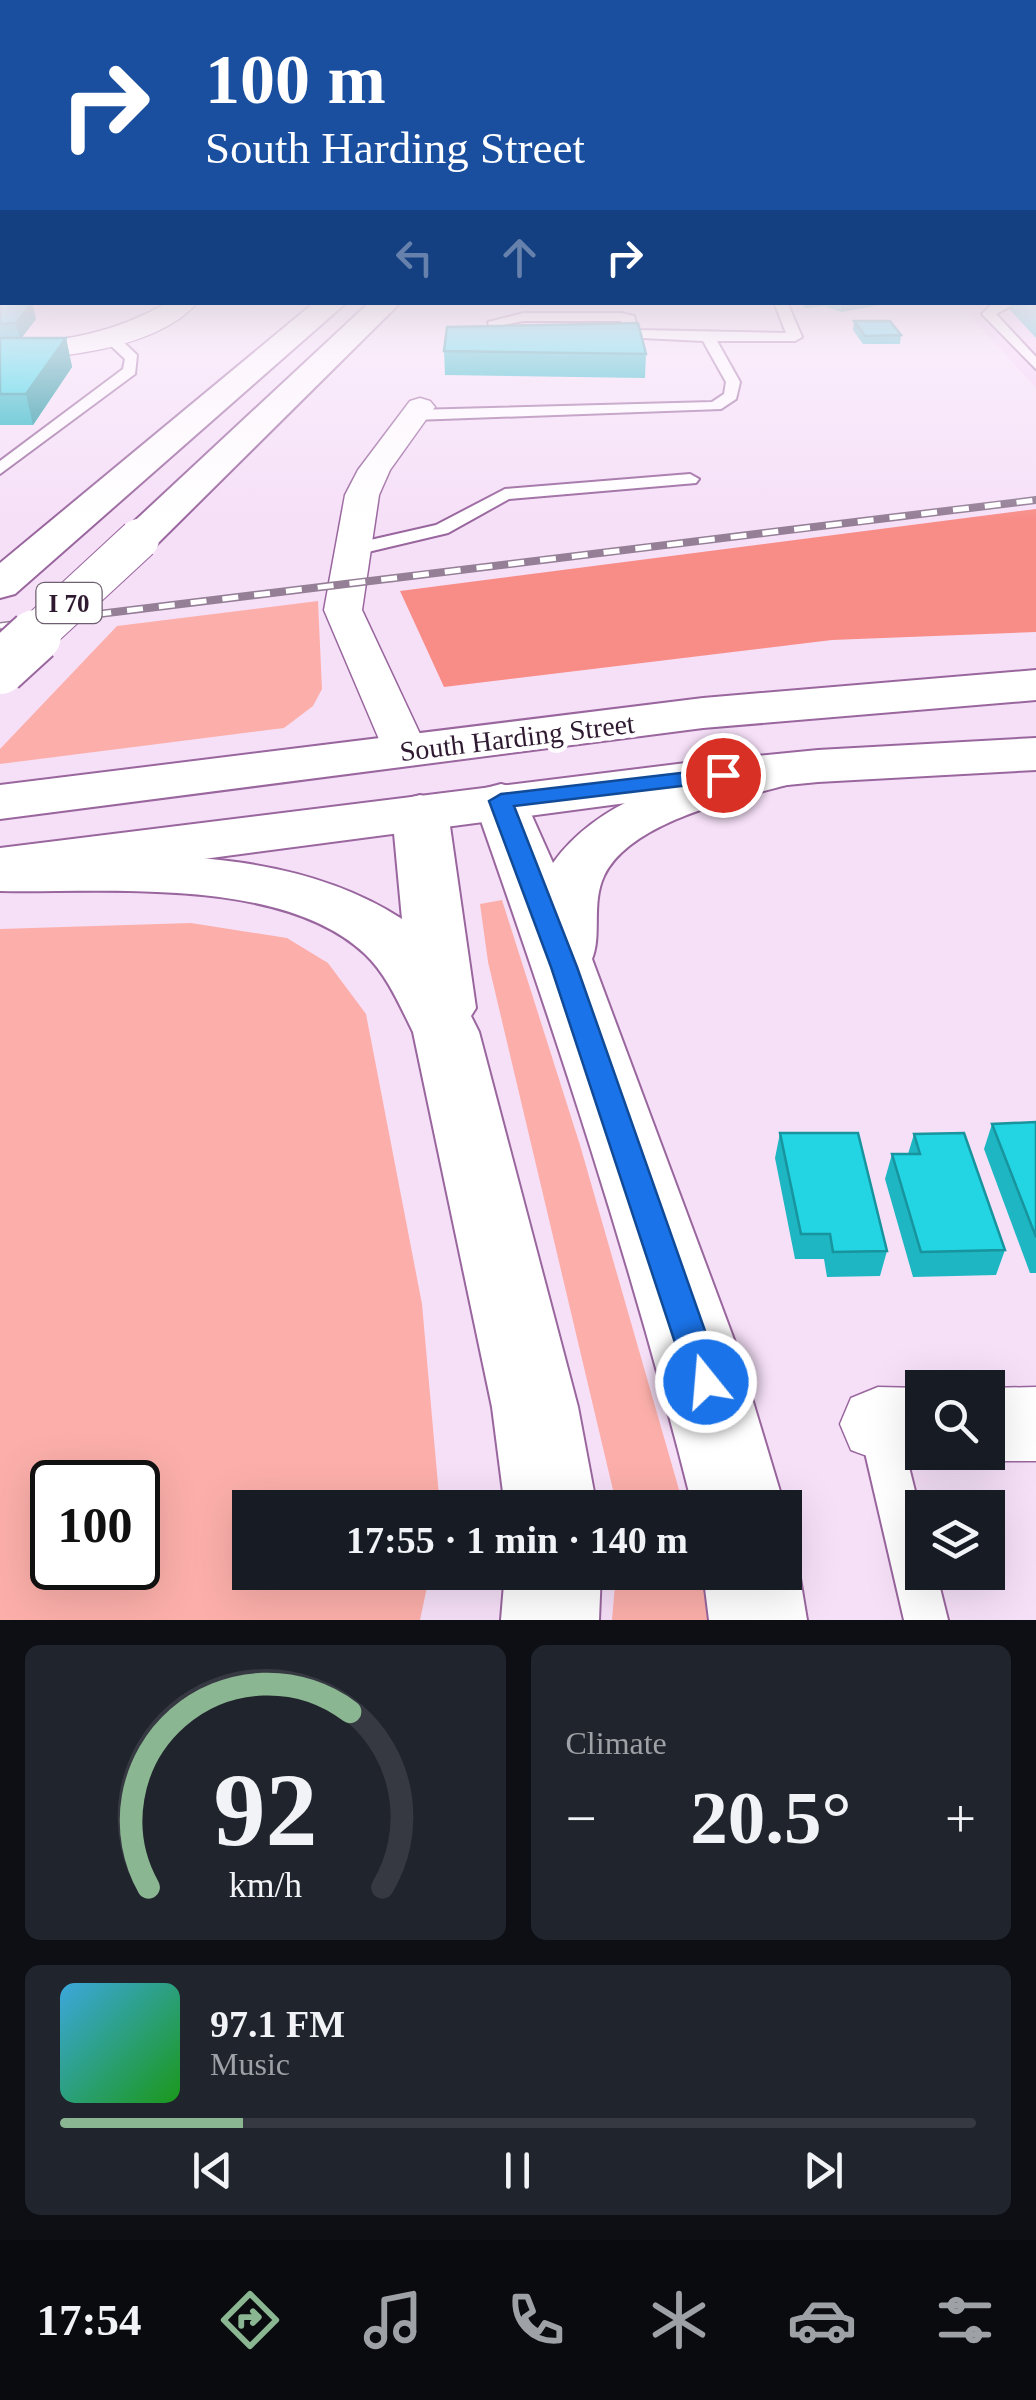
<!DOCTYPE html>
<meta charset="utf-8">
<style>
body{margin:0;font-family:"Times New Roman",serif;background:#20242c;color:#f1f3f6;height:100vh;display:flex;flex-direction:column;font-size:38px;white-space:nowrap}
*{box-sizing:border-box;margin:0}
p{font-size:32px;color:#9ea1a6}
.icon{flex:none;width:55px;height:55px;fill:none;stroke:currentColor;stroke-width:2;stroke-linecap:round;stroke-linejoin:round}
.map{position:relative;height:1620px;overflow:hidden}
.details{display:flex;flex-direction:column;gap:25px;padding:25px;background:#0d0f14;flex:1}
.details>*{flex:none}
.hud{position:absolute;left:0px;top:0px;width:1038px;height:305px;box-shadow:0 10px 40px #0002;background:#1a4fa0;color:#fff;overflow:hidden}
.controls{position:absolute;left:905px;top:1370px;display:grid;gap:20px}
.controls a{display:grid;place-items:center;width:100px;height:100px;border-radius:0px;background:#171b24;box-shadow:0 10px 40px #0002;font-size:50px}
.speed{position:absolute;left:30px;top:1460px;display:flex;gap:20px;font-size:50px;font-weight:700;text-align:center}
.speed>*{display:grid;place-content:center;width:130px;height:130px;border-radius:50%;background:#171b24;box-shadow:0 10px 40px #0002;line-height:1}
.speed .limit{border:5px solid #111;border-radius:15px;background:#fff;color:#111}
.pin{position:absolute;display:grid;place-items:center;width:85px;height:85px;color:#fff;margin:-42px;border:5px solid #fff;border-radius:50%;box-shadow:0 2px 10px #0007}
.me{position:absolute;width:110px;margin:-55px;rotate:343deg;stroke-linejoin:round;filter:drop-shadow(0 0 8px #0008)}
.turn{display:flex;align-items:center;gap:35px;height:210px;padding:0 40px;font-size:45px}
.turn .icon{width:130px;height:130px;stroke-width:2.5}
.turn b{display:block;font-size:70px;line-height:85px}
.lanes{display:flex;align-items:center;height:95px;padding:0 40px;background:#0003;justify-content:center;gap:50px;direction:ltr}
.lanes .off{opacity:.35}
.big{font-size:75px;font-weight:600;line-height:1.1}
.details .card{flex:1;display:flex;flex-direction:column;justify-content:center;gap:15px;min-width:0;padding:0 35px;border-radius:15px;background:#20242c}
.details .dial{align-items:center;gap:0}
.dial svg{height:260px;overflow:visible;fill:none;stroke:#363941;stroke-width:7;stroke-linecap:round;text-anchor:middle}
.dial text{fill:#f1f3f6;stroke:none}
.song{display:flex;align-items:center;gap:30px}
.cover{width:120px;height:120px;border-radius:15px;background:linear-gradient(135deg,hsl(200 70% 55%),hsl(120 70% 35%))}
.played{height:10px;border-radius:5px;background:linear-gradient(90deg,#8bb692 20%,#363941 20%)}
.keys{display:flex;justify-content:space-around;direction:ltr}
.heat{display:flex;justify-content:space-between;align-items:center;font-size:55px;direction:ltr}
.details .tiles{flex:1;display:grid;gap:25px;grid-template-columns:1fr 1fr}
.card:last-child{grid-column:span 2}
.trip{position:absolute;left:232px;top:1490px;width:570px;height:100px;border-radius:0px;background:#171b24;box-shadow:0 10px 40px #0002;font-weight:600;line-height:100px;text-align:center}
.dock{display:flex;height:160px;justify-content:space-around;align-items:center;background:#090b0e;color:#9ea1a6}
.dock .icon{width:70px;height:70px}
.dock .selected{color:#8bb692}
.dock b{font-size:45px;color:#f1f3f6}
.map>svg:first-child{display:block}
.built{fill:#f4cff7}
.green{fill:#fcafaa;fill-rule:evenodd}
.forest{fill:#f88d88}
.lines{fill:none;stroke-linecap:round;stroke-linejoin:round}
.lane-casing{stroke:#99669e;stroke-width:4}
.street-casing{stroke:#99669e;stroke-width:3}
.primary-casing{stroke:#99669e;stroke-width:4}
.highway-casing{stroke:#99669e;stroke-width:4}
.lane{fill:#fff;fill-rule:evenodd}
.street{fill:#fff;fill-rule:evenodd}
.primary{fill:#fff;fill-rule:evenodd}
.highway{fill:#fff;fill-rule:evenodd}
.rail-casing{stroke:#947f96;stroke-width:8}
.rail{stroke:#fff;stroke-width:5;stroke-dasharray:16;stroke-linecap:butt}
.highway-bridge-far1-casing{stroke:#99669e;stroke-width:42;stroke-linecap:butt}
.highway-bridge-casing{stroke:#99669e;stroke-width:56;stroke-linecap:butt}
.highway-bridge-far1{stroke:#fff;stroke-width:40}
.highway-bridge{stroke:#fff;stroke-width:52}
.wall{fill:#1eb6c2}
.shaded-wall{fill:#18949e}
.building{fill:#23d4e2;stroke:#18949e;stroke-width:2.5}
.route{fill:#1a73e8;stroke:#114b97;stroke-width:2.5}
.labels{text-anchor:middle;stroke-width:9;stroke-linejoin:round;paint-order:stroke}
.shield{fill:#fff;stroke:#6d5f6f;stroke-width:2.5}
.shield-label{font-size:25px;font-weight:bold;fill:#2f1a31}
.street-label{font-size:28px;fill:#2f1a31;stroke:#fff}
</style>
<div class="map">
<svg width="1036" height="1620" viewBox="0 0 1036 1620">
<rect width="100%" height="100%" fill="#f6e0f8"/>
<!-- built -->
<path class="built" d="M1036,293V388L958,303L1035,302Z"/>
<!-- green -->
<g class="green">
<path d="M318,601L322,689L313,706L284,728L0,764V749L117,626Z"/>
<path d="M502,900L580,1145L684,1507H617L488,962L480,904Z"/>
<path d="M191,923L287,938L328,963L366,1014L422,1304L440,1507L250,1508V1572L430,1573L420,1620H0V929ZM138,1482V1568H52V1482Z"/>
<path d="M616,1573H703L707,1587V1620H612Z"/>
</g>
<!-- forest -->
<path class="forest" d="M1036,509V632L832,640L444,687L400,591Z"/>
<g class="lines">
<defs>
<g id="lane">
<rect x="0" y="293" width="2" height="8"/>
<path d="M774,302H787L802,337L795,341H717L740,382L736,399L721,409L414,420L406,415L414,410L712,402L724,394L726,382L703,341L603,336V330H625L621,321H524L502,325L528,330L530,333L523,337L491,332L488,322L524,313H621L634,316L638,330L786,333Z"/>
<path d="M1018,302L996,314L1036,357V369L982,314L993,303Z"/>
<path d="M109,338H119L137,355L135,374L0,474V461L123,369L125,359L109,344Z"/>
<path d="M690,474L699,479L696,483L509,499L448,533L351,556L342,550L344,546L436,525L505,489Z"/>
<path d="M880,1411L894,1417L900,1431L922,1519V1572H936L948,1620H904L860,1431L866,1417Z"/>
</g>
<g id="street">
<path d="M168,302H198C156,350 59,358 0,360V344C62,342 114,334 168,302Z"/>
<path d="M420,398L430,401L435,407L390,470L379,495L362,610L428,751L422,761L406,764L390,761L384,751L324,610L345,495L358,470L410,401Z"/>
<path d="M878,1387L923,1388L922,1452H943C911,1465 883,1463 851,1450L840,1424L851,1398Z"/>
<path d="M1036,1387V1461H988L967,1452H988L987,1388Z"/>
</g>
<g id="primary">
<path d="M1036,670V700L703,728L0,819V785L703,698Z"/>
<path d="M1036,738V770L818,782L694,794L0,886V848L694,762L818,750Z"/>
</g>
<g id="highway">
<path d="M315,302H347L15,594L0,598V563Z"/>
<path d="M370,302H401L153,548L139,551L125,548L119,539L125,530Z"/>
<path d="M782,754L801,759L808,770L801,781C745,797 631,819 604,876C591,904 602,935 592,959L736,1345L785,1508H693C633,1268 556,1034 474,801L482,789L501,784L520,789L553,863C606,790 700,775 782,754Z"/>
<path d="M420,795L439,800L448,812L476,1008L471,1016L479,1032L578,1407L597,1508H505L492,1407L413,1032C399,1004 387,975 365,954C282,876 106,893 0,891V853C133,856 285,843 402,919L392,812L401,800Z"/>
<path d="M785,1539L799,1572L807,1620H709L703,1572H785Z"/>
<path d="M505,1572H601L599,1620H501Z"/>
</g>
</defs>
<!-- lane casing -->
<use href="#lane" class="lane-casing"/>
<!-- street casing -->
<use href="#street" class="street-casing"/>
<!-- primary casing -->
<use href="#primary" class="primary-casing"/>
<!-- highway casing -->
<use href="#highway" class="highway-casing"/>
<!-- lane -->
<use href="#lane" class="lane"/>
<!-- street -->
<use href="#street" class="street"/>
<!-- primary -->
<use href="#primary" class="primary"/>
<!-- highway -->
<use href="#highway" class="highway"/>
<defs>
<path id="rail" d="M0,626L1036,500"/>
</defs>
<!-- rail casing -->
<use href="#rail" class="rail-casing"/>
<!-- rail -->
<use href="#rail" class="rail"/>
<defs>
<path id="highway-bridge-far1" d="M32,638L139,539"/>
<path id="highway-bridge" d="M0,668L35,636"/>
</defs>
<!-- highway-bridge-far1 casing -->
<use href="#highway-bridge-far1" class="highway-bridge-far1-casing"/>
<!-- highway-bridge casing -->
<use href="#highway-bridge" class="highway-bridge-casing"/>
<!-- highway-bridge-far1 -->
<use href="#highway-bridge-far1" class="highway-bridge-far1"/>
<!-- highway-bridge -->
<use href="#highway-bridge" class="highway-bridge"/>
</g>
<!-- wall -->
<g class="wall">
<path d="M1036,293V338L1009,309L1011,302H1035Z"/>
<path d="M801,302H879V305L841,312L824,306L805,308Z"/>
<path d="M32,303L36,319L21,338H66L72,367L33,425H0V305Z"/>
<path d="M854,321L901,335L900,344H863L853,330Z"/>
<path d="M444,351L646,354L645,378L445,375Z"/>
<path d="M1036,1122V1273H1030L984,1149L992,1124Z"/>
<path d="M780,1133L887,1251L880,1276L827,1277L824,1259H795L775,1158Z"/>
<path d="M914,1134L1005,1250L996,1275L913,1277L885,1179L892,1154H908Z"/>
</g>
<!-- shaded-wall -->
<g class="shaded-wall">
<path d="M806,302H825L824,306L805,308Z"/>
<path d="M842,302H879V305L841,312Z"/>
<path d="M32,303L36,319L20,340L16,323Z"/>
<path d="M66,338L72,367L33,425L26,394Z"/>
</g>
<!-- building -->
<g class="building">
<path d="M1035,293H1036V309L1029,302H1035Z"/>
<path d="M32,303L16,323L0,324L1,304Z"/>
<path d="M854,321H890L901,335L865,336Z"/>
<path d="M638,323L646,354L444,351L447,327Z"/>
<path d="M0,338H66L26,394H0Z"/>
<path d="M1036,1122V1237L992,1124Z"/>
<path d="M780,1133H858L887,1251L833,1252L830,1234H801Z"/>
<path d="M964,1133L1005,1250L921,1252L892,1154H920L914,1134Z"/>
</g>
<!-- sky -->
<linearGradient id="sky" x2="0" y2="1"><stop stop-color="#a5a3e9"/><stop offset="0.56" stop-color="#fbf1fc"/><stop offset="1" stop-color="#fbf1fc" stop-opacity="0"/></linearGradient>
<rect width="1036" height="520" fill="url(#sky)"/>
<!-- route -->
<path class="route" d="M723,768L734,775L731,780L514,806L577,967L723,1382L718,1394L706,1399L693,1394L688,1382L551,967L489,801L501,794Z"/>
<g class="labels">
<!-- shield labels -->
<rect class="shield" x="36.5" y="583" width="65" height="40" rx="8"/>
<g class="shield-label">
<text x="69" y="612">I 70</text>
</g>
<!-- street labels -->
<g class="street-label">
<text transform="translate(517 737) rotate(-7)" y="10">South Harding Street</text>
</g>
</g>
</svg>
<div class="controls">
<a><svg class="icon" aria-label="search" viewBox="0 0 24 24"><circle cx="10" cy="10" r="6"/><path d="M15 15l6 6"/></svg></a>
<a><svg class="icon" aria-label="layers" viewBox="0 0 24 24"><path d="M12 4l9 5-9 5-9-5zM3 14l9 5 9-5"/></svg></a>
</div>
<div class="speed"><div class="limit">100</div></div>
<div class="pin" style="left:723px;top:775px;background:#d93025"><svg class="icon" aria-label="arrive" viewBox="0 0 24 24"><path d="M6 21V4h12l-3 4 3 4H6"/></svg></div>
<svg class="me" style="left:706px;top:1382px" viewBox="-20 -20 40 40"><circle r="17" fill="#1a73e8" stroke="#fff" stroke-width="3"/><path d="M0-11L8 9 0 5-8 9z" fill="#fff"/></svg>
<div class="trip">17:55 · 1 min · 140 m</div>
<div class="hud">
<div class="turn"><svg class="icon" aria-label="right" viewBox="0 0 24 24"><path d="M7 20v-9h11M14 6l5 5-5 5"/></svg><div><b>100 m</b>South Harding Street</div></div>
<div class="lanes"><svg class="icon off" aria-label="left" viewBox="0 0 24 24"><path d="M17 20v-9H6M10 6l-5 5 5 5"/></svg><svg class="icon off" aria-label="ahead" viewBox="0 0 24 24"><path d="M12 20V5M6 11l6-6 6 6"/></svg><svg class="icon" aria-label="right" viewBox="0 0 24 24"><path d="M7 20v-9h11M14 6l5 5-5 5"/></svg></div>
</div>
</div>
<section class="details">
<div class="tiles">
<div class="card dial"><svg viewBox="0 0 100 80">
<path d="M14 69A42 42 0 1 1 86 69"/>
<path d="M14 69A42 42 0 0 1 76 15" stroke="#8bb692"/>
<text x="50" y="56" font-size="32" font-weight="700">92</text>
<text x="50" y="72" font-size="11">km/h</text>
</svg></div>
<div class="card"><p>Climate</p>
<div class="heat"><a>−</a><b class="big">20.5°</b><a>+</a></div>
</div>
<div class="card">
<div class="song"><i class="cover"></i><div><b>97.1 FM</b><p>Music</p></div></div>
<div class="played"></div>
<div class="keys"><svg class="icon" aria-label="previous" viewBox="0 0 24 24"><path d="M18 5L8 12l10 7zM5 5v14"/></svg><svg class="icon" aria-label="pause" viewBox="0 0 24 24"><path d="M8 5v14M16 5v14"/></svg><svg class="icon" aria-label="next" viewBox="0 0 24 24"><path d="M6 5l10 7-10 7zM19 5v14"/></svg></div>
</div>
</div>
</section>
<nav class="dock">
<b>17:54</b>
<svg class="icon selected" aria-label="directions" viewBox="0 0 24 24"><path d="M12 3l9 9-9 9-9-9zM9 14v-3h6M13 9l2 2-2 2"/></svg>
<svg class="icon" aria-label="music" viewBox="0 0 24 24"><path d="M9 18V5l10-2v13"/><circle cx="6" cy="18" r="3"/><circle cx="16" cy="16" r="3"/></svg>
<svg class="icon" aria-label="phone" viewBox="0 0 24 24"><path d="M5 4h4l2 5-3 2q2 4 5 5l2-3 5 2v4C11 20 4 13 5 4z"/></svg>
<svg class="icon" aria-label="climate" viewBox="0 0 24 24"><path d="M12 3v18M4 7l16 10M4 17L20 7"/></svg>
<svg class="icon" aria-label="car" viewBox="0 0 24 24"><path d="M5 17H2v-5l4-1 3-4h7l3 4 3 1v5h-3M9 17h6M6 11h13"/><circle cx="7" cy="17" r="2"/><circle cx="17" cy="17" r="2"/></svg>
<svg class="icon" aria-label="filters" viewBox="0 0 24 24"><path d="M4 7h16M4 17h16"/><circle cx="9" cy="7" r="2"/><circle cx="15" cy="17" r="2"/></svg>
</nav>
